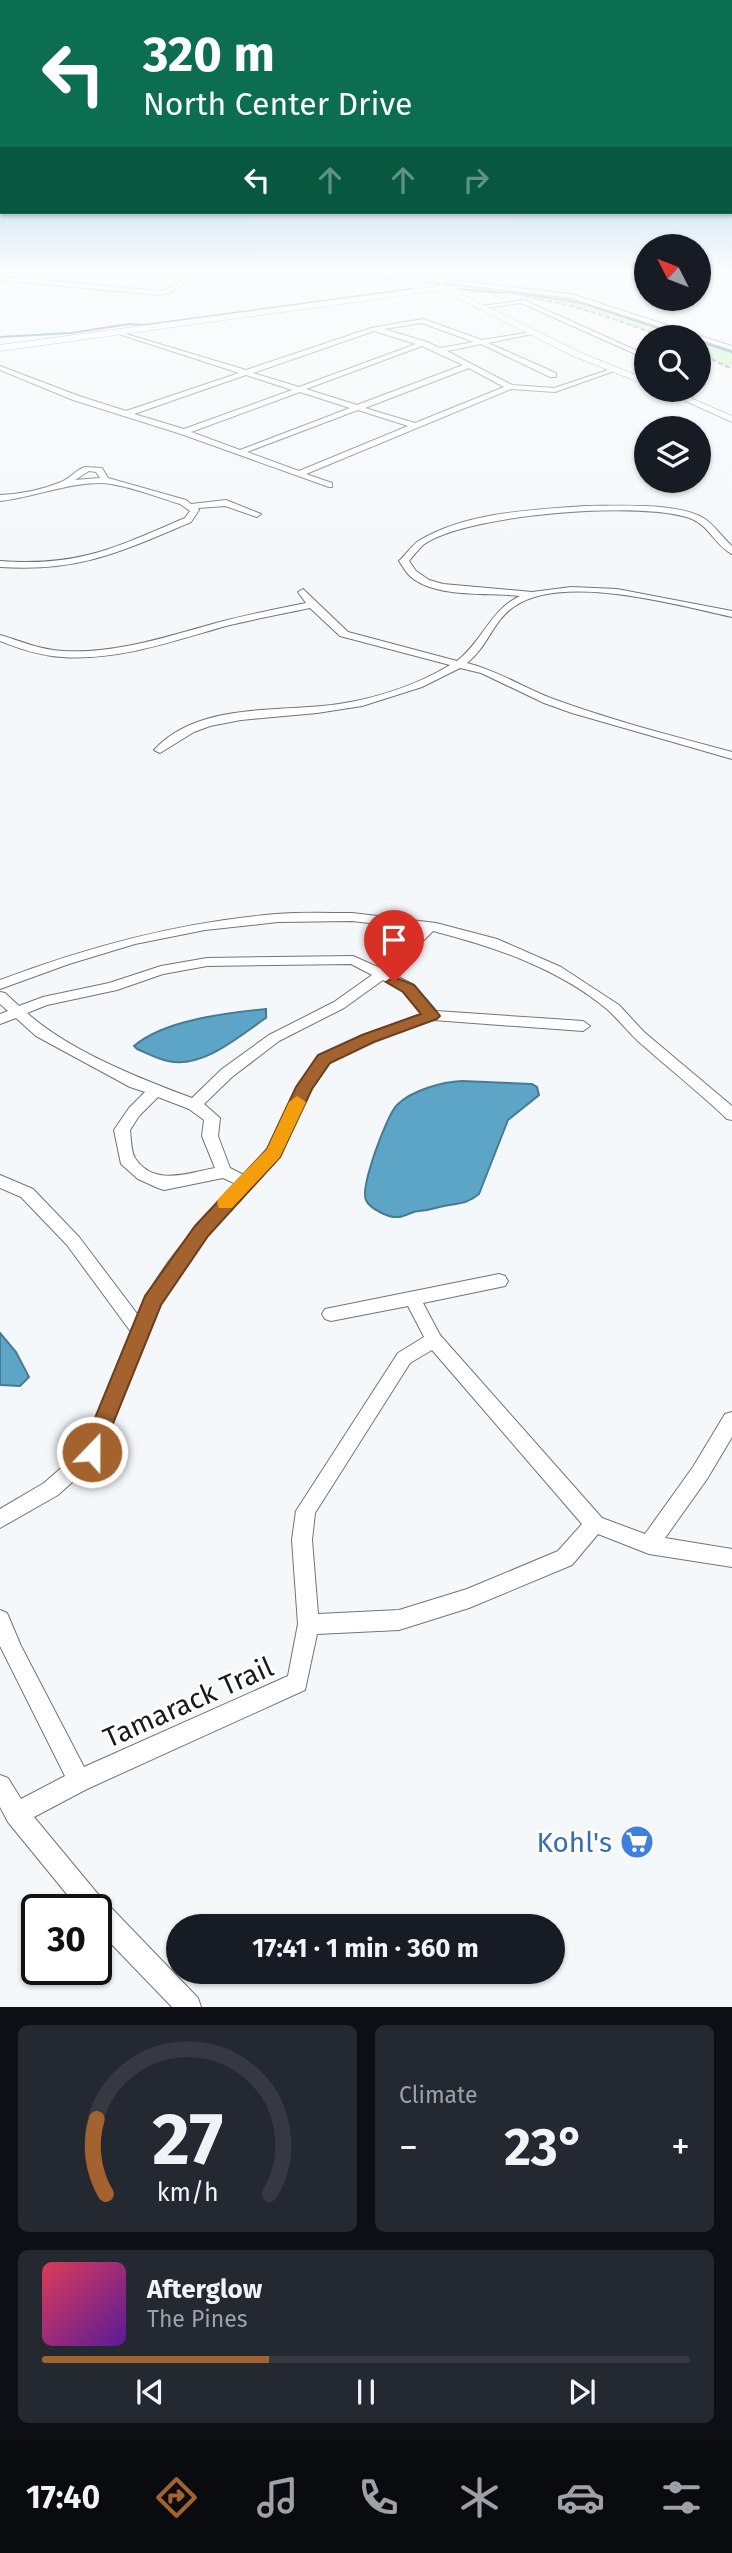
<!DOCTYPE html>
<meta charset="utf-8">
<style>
body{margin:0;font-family:"Fira Sans",sans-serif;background:#242831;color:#f1f3f6;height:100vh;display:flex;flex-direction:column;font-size:26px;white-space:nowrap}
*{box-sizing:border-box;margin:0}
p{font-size:23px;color:#9ea1a6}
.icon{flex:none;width:38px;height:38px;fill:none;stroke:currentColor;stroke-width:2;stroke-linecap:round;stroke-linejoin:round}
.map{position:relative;height:2007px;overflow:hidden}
.panel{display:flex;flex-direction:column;gap:18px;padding:18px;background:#0d0f14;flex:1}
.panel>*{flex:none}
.top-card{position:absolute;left:0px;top:0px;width:733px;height:214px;box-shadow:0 2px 5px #0004;background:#0b6e4f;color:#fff;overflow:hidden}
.needle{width:46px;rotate:312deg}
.fabs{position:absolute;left:634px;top:234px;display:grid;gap:14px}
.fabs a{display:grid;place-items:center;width:77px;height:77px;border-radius:50%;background:#171b24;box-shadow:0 2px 5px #0004;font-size:35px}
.speed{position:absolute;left:21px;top:1894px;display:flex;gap:14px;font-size:35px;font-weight:700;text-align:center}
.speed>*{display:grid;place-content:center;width:91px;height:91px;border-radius:50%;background:#171b24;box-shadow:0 2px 5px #0004;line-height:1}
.speed .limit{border:4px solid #111;border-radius:10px;background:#fff;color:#111}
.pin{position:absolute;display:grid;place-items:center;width:60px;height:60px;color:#fff;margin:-72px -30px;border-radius:50% 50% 50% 0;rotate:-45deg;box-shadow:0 0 7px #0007}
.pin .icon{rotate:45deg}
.me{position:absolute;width:77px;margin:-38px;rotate:22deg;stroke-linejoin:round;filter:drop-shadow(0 0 5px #0008)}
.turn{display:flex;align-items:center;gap:24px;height:147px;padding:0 28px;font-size:32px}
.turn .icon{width:91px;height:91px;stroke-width:2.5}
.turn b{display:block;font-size:49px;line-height:60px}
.lanes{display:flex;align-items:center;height:66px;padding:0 28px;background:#0003;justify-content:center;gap:35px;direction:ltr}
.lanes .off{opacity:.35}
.big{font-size:52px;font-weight:700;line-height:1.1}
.panel .widget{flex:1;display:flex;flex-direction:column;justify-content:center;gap:10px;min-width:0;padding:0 24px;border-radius:10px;background:#242831}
.panel .dial{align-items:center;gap:0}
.dial svg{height:182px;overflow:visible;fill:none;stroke:#363941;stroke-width:7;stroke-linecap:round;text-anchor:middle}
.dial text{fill:#f1f3f6;stroke:none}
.song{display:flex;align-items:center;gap:21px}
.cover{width:84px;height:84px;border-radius:10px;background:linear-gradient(135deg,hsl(350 70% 55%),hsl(270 70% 35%))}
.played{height:7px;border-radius:4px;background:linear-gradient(90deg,#a4622e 35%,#363941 35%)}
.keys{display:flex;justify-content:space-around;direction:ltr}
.heat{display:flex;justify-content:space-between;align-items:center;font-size:38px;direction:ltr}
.panel .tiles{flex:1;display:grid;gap:18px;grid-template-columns:1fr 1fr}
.widget:last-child{grid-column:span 2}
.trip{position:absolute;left:166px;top:1914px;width:399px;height:70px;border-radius:35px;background:#171b24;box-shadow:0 2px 5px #0004;font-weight:700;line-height:70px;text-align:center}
.menu{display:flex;height:112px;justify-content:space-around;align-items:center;background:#090b0e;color:#9ea1a6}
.menu .icon{width:49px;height:49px}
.menu .selected{color:#a4622e}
.menu b{font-size:32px;color:#f1f3f6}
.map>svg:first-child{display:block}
.green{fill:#c8f2bd}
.water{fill:#5da5c6;stroke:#487b92;stroke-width:2}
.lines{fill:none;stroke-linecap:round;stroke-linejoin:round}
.stream{stroke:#487b92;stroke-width:2}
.minor-casing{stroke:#727577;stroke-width:2}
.major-casing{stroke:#727577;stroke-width:1}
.highway-casing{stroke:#727577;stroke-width:2}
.minor{fill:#fff;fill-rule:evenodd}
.major{fill:#fff;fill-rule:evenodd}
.highway{fill:#fff;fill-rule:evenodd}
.rail{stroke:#8e9093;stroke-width:2;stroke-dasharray:5 2.5;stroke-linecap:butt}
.route{fill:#a4622e;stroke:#6b401e;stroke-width:2}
.slow{fill:#f59e0b}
.labels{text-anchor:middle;stroke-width:5;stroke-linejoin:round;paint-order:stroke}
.near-street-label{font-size:28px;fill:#18191a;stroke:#fff}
.near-shop-label{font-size:28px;fill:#366cbe;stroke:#fff;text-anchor:end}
</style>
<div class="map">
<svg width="732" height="2007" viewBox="0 0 732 2007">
<rect width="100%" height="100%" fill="#f5f8fb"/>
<!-- green -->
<path class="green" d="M501,287L553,292L732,348V368L698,353V338H666L596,312L491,290Z"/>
<!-- water -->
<g class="water">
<path d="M266,1009V1018C239,1036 203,1069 168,1061C157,1059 147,1053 137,1049L134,1046C164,1020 227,1013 266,1009Z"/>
<path d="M462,1081L532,1084L537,1087L539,1095L508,1120L479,1194C467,1204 459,1203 444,1206C433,1208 433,1210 419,1211C412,1211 405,1217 398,1217C389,1218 370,1209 366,1200C360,1188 386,1116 397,1105C412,1090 442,1082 462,1081Z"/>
<path d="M0,1333L16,1352L29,1377L20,1386L0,1385Z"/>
</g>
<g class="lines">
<!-- stream -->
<g class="stream">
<path d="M458,289L502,293"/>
<path d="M506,291L582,303L688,338"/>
<path d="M0,337L71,333L129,324L145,325L411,289"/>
<path d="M698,341L732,352"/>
</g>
<defs>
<g id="minor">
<path d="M155,271H202L170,293L159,295L0,280V276L159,291L166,290L189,275Z"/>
<path d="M440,279L571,294L732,346V350L570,298L438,282Z"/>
<path d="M524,300L644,354L645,355L640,356L521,303L479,309L476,307Z"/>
<path d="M423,319L482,340L532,332V334L488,343L556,373V377H550L481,344L447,351L512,385L554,388L611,369L617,370L555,392L511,389L306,474L332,483V487H329L181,434L73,400L0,370V366L79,396L126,411L239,373L116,333V331L246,370L371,328ZM422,323L474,342L440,348L427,342L384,329ZM374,331L416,344L299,387L253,373ZM422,346L463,365L357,405L306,389ZM469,368L504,387L415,423L365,408ZM246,375L292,390L184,429L134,414ZM300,392L350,408L240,450L191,432ZM358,410L408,426L299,471L247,452Z"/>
<path d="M85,467L102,468L108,478L186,500L191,504L226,500L261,514L257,517L225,506L198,508L199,510L191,522C120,552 80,572 0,567V561C78,567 115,548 185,518L190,511L180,504C160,498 121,483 101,483C66,483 35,497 0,501V495C21,494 42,490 61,482C70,479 75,470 85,467ZM89,471L96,472L100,478L75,480Z"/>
<path d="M585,506C615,506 680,502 705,519C715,526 723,538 732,546V554C716,546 709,526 692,519C645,500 464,514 423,545C418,550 413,556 409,561L416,571L429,580L443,584L532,592L571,587L617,589L732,611V617C677,605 564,573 515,606C493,620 488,647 467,663C499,671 526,689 556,700C614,721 673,736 732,752V759L572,713L544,703L481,673L460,668L422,687L362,706L317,713L241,720L210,726L194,732L160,753L154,750C199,701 280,713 339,704C377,698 417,685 450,665L340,636L310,608C282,614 254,619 226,626C173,641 118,661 62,657C41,656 20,649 0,641V635C21,641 40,650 63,651C115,654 166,637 216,623C246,615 276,609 306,603L298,592L303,589L348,632L457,661C483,641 490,610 520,596C489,592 433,599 409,575C405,571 402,565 399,561L401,559C407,553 413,544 420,540C468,512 531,510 585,506Z"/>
<path d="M352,913L436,923L497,939L561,967L619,1005L644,1032L732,1106V1120L727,1119C701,1094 673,1072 646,1048C632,1037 621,1022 608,1010C558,968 495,947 433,931L391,973L414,985L436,1011L583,1021L590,1026L583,1031L433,1020L373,1041L329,1062L311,1088L280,1157L208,1235L160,1304L99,1458L58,1495L0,1528V1509L44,1483L85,1447L131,1332L67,1245L21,1197L0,1188V1175L33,1189L79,1237L138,1315C156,1268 202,1221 236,1184L223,1178L164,1190L158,1188L138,1179L121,1164L114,1130L129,1108L145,1092L130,1087L36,1036L16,1018L0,1024V1014L8,1011L0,1004V992L5,993L19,1006L43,997L109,983L161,966L207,958L353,956L380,968L421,929L352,921L278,922L205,930L135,944L69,964L0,989V980C90,946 180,922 276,914C301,912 327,913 352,913ZM351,964L372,975L334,1002L269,1035L222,1069L192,1098C138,1078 70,1051 27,1013L47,1005L117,990L163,974L207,966ZM383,980L404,991L423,1013L363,1035L319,1056L297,1087L268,1150L244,1175L230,1168L218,1136L220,1118L204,1104L232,1077L279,1041L344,1008ZM158,1097L189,1109L204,1120L202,1136L215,1168C188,1173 154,1187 135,1158C131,1152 131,1138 130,1130L139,1116Z"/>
<path d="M499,1274L505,1276L508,1281L505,1286L423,1303L440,1335L602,1518L645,1534L693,1467L725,1414L732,1412V1437L707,1479L665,1538L732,1549V1567L649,1554L598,1534L572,1565L469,1608L399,1630L317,1634L305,1690L87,1789L34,1817L97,1893L198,1998L201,2007H172L96,1928V1909H79L8,1822L0,1807V1775L8,1778L21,1799L65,1776L0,1646V1610L7,1613L21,1646L84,1767L288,1676L298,1624L292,1540L296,1511L398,1353L424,1337L408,1306L331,1321L325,1319L322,1314L325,1309ZM432,1350L582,1524L558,1551L467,1589L399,1610L318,1614L312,1540L315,1513L410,1363Z"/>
</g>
<g id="major">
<path d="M430,271H438L446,287L455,291L579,352L646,379V385L573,356L442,290L0,351V345L438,286Z"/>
<path d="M661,390H673L732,416V422Z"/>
</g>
<path id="highway" d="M717,271L732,272V278L718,273Z"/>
</defs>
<!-- minor casing -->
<use href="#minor" class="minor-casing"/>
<!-- major casing -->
<use href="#major" class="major-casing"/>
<!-- highway casing -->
<use href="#highway" class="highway-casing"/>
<!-- minor -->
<use href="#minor" class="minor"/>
<!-- major -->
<use href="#major" class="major"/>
<!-- highway -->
<use href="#highway" class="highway"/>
<!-- rail -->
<g class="rail">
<path d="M204,271C321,276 440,276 554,302C593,311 629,324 666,338"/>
<path d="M698,353L732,369"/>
</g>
</g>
<!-- sky -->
<linearGradient id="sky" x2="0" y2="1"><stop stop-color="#70aeda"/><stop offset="0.49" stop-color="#fafcfd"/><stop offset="1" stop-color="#fafcfd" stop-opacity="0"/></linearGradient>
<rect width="732" height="552" fill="url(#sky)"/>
<!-- route -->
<path class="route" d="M394,977L414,985L437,1012L440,1016L437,1019L374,1042L330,1063L312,1089L280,1157L208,1236L161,1305L99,1458L92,1461L84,1458L81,1452L145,1296L195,1226L267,1149L296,1087L318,1055L362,1035L421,1014L403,992L386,982Z"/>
<!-- slow -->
<path class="slow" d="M297,1096L306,1102L280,1157L232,1208H219L217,1203L219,1198L267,1149L289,1102Z"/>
<!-- icons -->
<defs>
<symbol id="supermarket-disc" viewBox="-11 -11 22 22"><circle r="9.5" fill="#3f7fe0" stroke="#fff"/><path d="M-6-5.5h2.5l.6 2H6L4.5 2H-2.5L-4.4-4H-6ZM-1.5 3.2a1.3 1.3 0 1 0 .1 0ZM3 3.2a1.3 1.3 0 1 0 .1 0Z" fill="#fff"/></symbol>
</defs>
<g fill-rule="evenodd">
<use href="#supermarket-disc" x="618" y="1823" width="38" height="38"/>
</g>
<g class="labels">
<!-- near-street labels -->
<g class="near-street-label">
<text transform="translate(188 1702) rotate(-24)" y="10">Tamarack Trail</text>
</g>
<!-- near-shop labels -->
<g class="near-shop-label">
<text x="612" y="1852">Kohl's</text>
</g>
</g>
</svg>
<div class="fabs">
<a><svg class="needle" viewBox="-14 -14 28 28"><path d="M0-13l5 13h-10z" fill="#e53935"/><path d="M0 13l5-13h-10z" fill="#9ea1a6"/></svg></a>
<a><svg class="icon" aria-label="search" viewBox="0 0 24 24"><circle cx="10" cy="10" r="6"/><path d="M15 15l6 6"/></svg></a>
<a><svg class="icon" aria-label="layers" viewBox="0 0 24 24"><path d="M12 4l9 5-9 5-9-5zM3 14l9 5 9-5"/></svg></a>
</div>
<div class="speed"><div class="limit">30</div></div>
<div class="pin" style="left:394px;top:982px;background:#d93025"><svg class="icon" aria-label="arrive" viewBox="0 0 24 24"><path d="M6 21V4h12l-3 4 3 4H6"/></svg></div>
<svg class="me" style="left:92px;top:1452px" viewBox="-20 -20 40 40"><circle r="17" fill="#a4622e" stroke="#fff" stroke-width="3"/><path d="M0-11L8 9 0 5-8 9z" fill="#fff"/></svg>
<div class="trip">17:41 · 1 min · 360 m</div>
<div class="top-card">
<div class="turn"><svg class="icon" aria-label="left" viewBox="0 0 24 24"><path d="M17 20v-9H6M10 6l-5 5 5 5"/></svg><div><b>320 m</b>North Center Drive</div></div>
<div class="lanes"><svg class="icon" aria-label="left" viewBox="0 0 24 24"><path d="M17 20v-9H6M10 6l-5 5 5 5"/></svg><svg class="icon off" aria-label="ahead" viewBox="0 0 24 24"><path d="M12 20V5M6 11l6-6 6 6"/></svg><svg class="icon off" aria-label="ahead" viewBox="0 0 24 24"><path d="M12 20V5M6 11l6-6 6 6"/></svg><svg class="icon off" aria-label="right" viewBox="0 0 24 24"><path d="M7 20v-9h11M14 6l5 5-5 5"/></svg></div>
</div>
</div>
<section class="panel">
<div class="tiles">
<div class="widget dial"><svg viewBox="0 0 100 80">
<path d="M14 69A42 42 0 1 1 86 69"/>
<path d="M14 69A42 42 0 0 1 10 36" stroke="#a4622e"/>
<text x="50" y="56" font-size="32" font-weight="700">27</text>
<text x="50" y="72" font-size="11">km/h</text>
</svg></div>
<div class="widget"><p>Climate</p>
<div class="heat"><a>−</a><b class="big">23°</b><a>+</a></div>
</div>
<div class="widget">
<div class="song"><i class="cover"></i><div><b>Afterglow</b><p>The Pines</p></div></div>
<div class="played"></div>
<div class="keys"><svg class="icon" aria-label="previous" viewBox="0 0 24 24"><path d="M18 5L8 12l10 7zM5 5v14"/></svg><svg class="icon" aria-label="pause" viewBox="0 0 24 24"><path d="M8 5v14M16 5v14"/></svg><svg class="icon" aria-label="next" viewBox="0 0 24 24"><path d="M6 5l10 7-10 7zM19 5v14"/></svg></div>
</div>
</div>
</section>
<nav class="menu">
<b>17:40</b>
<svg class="icon selected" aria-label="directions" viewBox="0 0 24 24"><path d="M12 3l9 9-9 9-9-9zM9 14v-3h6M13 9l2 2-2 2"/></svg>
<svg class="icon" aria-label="music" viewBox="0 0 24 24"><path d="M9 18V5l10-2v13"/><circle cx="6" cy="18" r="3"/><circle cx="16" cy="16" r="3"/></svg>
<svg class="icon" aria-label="phone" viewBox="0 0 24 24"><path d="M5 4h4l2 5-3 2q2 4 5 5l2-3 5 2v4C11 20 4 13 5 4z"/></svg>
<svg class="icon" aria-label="climate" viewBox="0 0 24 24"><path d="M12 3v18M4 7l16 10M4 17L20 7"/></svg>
<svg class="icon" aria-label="car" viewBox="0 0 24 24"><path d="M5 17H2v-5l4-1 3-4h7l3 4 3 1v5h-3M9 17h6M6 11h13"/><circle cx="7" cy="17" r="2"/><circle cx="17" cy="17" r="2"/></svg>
<svg class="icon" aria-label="filters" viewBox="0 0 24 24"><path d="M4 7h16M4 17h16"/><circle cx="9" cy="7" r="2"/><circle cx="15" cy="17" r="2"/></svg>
</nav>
